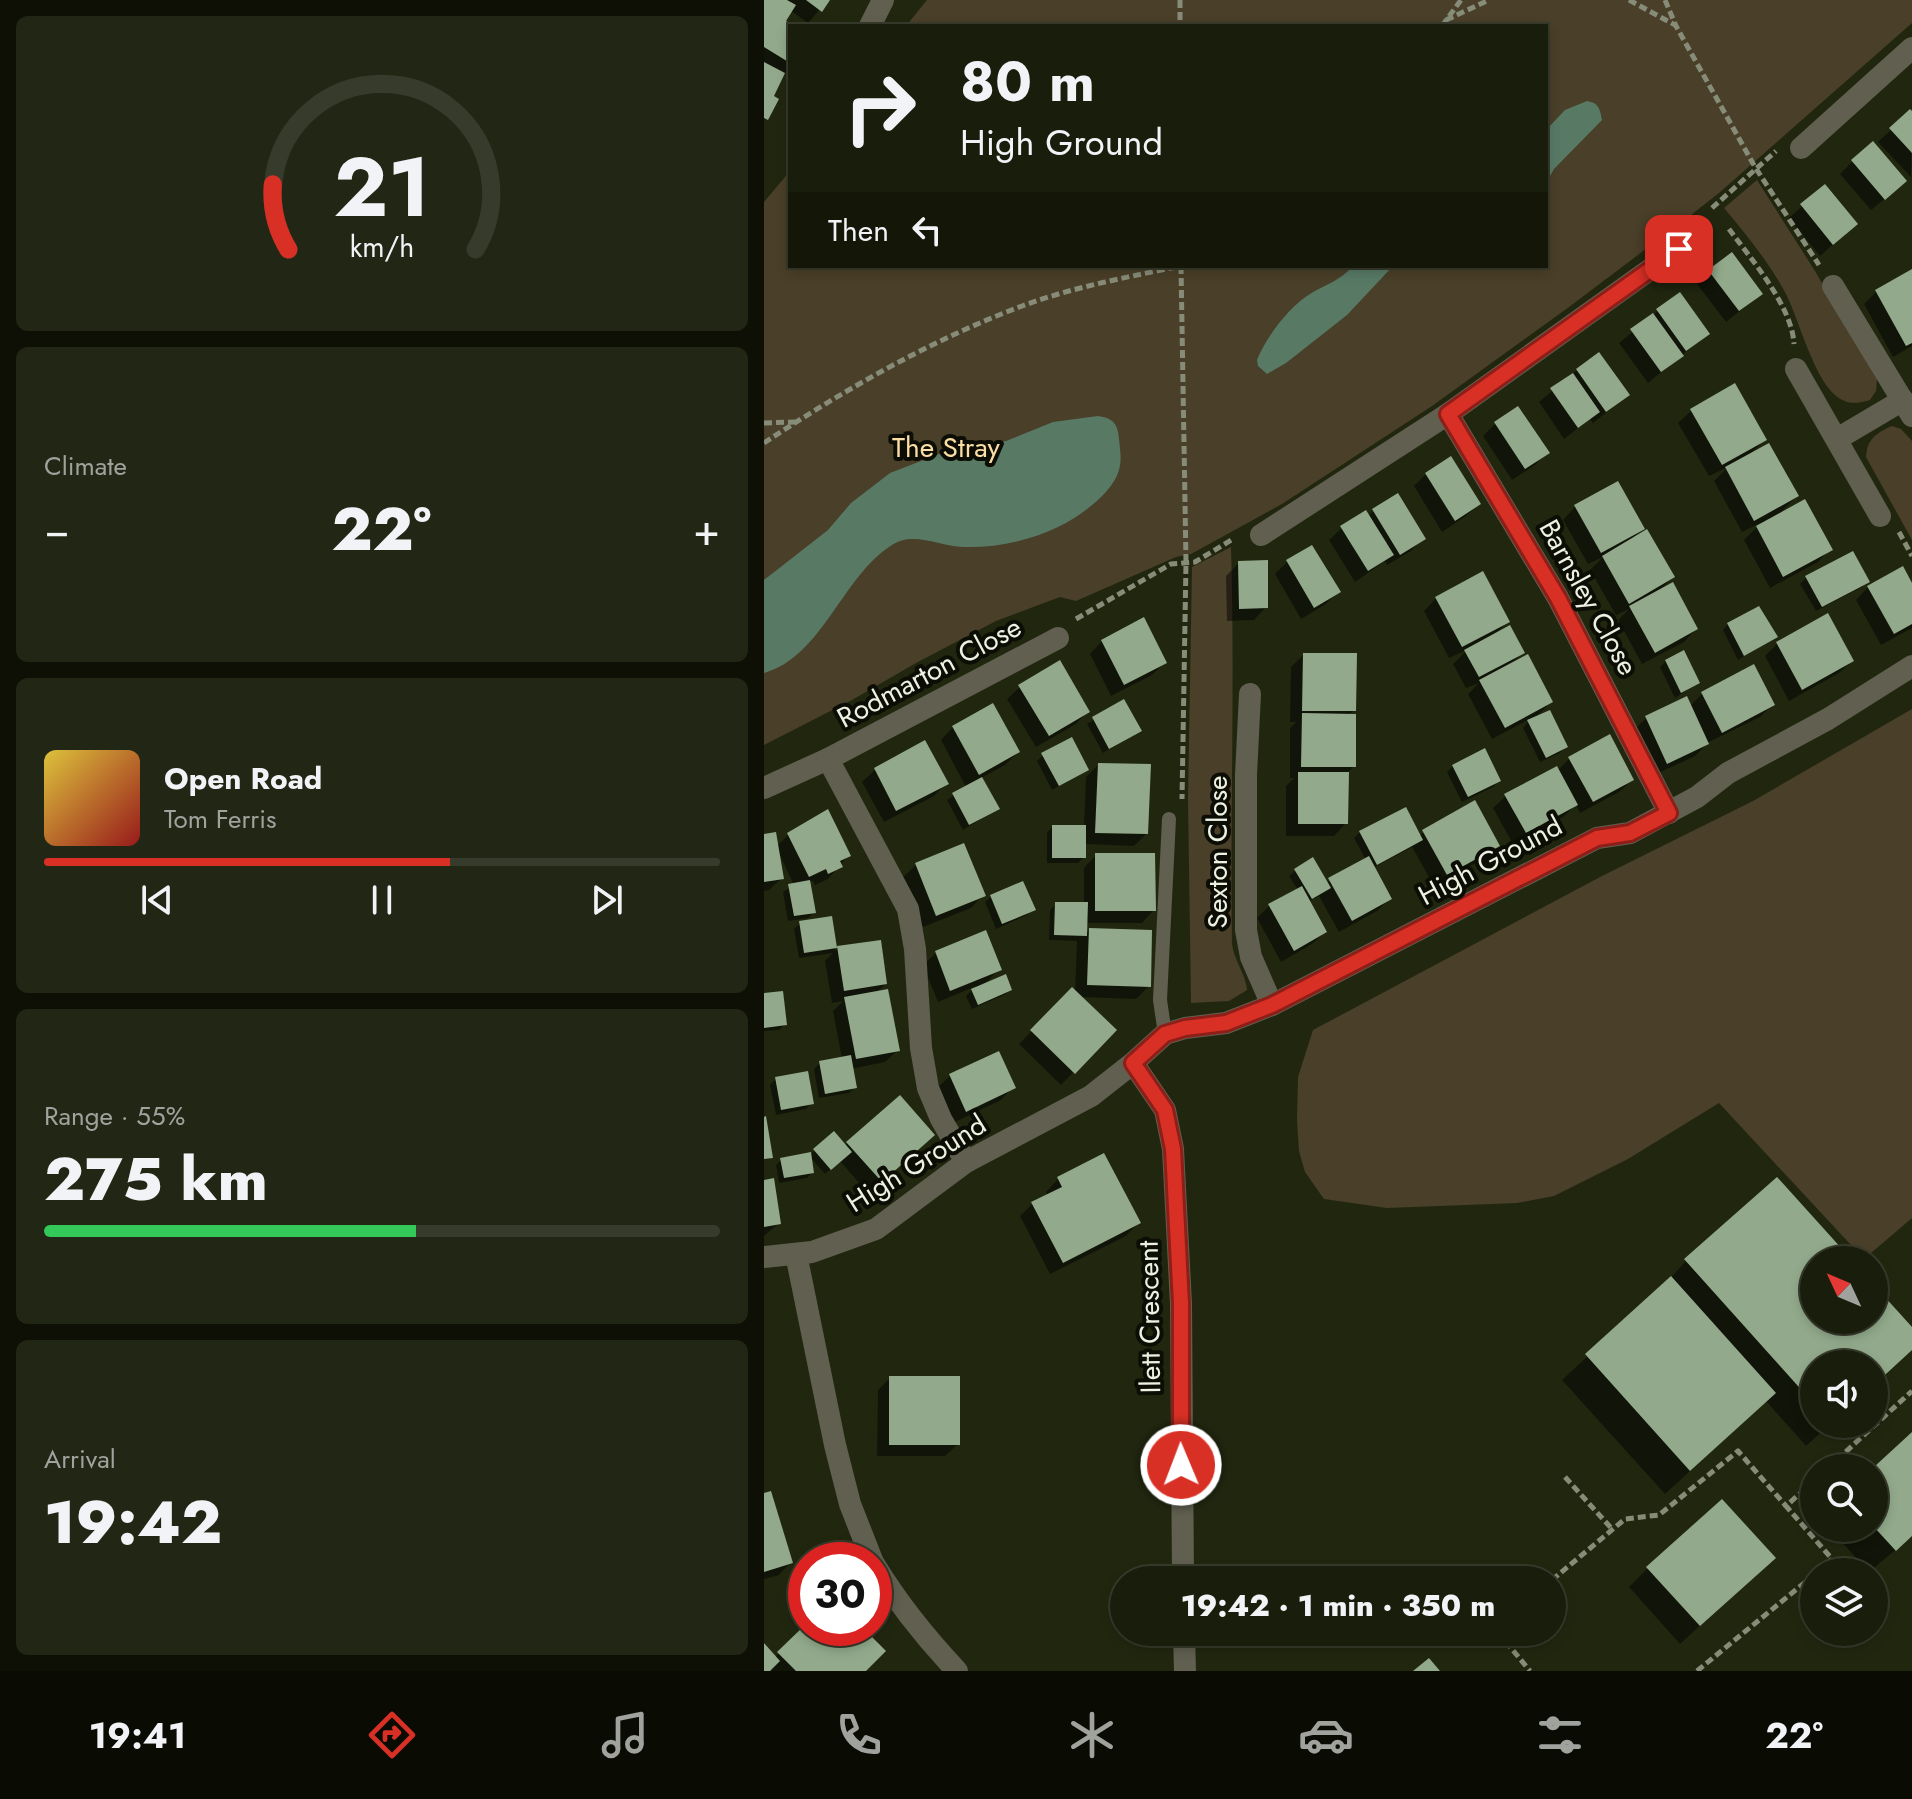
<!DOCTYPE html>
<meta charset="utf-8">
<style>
body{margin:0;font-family:Jost,sans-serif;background:#222614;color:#f1f3f6;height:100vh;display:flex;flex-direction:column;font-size:30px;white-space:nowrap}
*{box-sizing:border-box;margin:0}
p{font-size:26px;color:#9fa29d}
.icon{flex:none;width:44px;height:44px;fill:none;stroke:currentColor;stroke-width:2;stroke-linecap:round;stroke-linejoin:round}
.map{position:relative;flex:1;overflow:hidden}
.drawer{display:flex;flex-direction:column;gap:16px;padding:16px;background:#0e1006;width:764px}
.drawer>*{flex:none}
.hud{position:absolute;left:24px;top:24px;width:760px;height:244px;border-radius:0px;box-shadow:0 4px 12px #0003,0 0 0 2px #373b2c;background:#191d0b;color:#f1f3f6;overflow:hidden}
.needle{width:52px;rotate:314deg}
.controls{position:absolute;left:1036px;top:1246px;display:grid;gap:16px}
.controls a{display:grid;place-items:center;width:88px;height:88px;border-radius:50%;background:#191d0b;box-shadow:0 4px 12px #0003,0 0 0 2px #373b2c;font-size:40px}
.speed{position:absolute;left:24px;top:1542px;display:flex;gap:16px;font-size:40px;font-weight:700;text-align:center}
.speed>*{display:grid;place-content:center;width:104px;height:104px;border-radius:50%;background:#191d0b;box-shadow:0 4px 12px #0003,0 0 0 2px #373b2c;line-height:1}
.speed .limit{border:12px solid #d22;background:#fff;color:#111}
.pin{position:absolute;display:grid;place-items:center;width:68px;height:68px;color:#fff;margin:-34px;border-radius:16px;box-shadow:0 4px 12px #0006}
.me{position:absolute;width:88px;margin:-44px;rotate:359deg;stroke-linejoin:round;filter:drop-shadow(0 0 6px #0008)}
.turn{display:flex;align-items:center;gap:28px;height:168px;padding:0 40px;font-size:36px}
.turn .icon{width:104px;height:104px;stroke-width:2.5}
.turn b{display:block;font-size:56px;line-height:68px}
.then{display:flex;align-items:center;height:76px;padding:0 40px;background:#0003;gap:16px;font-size:30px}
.big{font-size:60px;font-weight:800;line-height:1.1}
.drawer .widget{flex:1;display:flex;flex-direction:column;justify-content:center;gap:12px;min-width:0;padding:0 28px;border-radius:12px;background:#222614}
.drawer .dial{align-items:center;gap:0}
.dial svg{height:208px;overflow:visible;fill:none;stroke:#373b2c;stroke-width:7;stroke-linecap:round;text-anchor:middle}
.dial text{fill:#f1f3f6;stroke:none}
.song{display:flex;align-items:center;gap:24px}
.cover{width:96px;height:96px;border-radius:12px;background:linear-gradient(135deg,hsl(50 70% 55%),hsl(0 70% 35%))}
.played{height:8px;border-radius:4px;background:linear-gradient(90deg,#d93025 60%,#373b2c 60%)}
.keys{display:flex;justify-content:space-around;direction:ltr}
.heat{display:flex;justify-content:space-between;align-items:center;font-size:44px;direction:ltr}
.charge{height:12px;border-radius:6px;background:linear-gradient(90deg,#34c759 55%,#373b2c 0)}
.trip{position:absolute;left:346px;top:1566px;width:456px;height:80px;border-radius:40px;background:#191d0b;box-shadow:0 4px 12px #0003,0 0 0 2px #373b2c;font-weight:800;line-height:80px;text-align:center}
.menu{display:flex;height:128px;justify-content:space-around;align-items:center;background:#0a0c04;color:#9fa29d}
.menu .icon{width:56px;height:56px}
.menu .current{color:#d93025}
.menu b{font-size:36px;color:#f1f3f6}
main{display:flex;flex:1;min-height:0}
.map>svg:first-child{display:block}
.green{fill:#4a3f28}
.water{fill:#587a65}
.shadow{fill:#0007}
.building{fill:#92aa8b}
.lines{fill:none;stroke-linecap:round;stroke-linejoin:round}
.path{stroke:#878c79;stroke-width:5;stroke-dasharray:8 4;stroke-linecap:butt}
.service{stroke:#605f50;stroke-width:14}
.minor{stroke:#605f50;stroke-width:22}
.route-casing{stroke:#8d1f18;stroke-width:20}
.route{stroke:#d93025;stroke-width:14}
.labels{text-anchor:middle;stroke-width:8;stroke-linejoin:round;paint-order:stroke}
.park-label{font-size:28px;fill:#fcdea4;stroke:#0c0e05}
.street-label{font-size:28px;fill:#ecf1e2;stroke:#0c0e05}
</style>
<main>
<section class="drawer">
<div class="widget dial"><svg viewBox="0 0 100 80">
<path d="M14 69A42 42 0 1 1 86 69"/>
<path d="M14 69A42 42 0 0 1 8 44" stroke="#d93025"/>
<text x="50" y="56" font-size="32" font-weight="700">21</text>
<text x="50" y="72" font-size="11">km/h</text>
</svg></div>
<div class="widget"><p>Climate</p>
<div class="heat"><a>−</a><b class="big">22°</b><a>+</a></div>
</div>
<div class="widget">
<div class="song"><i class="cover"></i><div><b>Open Road</b><p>Tom Ferris</p></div></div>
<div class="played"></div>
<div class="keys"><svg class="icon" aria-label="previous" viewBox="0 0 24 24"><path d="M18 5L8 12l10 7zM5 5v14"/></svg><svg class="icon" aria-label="pause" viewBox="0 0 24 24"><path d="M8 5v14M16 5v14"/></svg><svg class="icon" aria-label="next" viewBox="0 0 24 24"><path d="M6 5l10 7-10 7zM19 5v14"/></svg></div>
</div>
<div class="widget"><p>Range · 55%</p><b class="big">275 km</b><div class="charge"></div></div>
<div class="widget"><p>Arrival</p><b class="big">19:42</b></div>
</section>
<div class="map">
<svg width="1148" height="1671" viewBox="0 0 1148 1671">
<rect width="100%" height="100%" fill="#21270f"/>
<!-- green -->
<g class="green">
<path d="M163,0H1148V23L955,193L927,215L805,307L668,406L518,504L427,554L412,557L312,601L296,597L232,621L152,663L88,700L0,745V202L26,171V266H782V26H142Z"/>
<path d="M993,180L1051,271L1113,379L1112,391L1106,400C1092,404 1083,405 1071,395C1050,378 1035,320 1022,294C1006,264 982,234 960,208Z"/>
<path d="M1128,426L1137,429L1148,441V540L1102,457C1103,439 1112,433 1128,426Z"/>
<path d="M467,547C471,679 466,812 468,944C470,961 482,974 483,990L465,1001L427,1003L424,799L428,567Z"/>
<path d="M1148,709V1218L1100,1259L955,1103L864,1159L790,1196L753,1203L623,1208L560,1199L541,1172L535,1151L533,1121L534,1077L549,1030L838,876L989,801Z"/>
</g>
<!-- water -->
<g class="water">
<path d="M823,101C835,103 836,109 838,120L790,169L782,183V130L801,110Z"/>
<path d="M589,266H629L583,315L522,363L503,374L494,366L493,360C502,337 525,307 546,294C562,284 576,281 589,266Z"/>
<path d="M334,416C349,418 354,424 355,439C356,450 358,459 355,470C349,493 315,517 294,527C265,541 231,548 199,547C175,546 149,531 128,545C79,575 58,657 0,673V580L64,530L87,503L126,473L175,454L242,441L289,422Z"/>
</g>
<!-- shadow -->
<g class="shadow">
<path d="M0,0H64L44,23L26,10L19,21L27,26L26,68L17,77L7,97L0,121Z"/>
<path d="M1146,112L1148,114L1147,177L1114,142Z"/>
<path d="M1088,162L1128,193L1107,210L1076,174Z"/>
<path d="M1061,186L1092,224L1056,256L1025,218Z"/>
<path d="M1148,271V346L1129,357L1100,304L1112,292Z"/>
<path d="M946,272L997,294L962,322L933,284Z"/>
<path d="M894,311L943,334L884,383L855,343Z"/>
<path d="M813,370L864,395L829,423L826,419L800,439L775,402Z"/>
<path d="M970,386L1001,440L986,454L1033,496L1015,514L1066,549L1054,562L1006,588L980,540L998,522L978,532L950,481L964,467L945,476L914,423L927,411Z"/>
<path d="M754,409L783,452L771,465L748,480L719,436L731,424Z"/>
<path d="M662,474L715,504L702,516L678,532L650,486Z"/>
<path d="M811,507L878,528L867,540L909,577L895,591L932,629L920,642L878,664L854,620L865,609L852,615L826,570L839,557L824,564L799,520Z"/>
<path d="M610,510L659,538L647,551L623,565L621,561L591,582L565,540L578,528L604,516Z"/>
<path d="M1088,553L1104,581L1098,587L1052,611L1036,584L1042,578Z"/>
<path d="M523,562L574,591L562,604L537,619L511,574Z"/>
<path d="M475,563L502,607L490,620L463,621L462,576Z"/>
<path d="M1104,587H1148V628L1117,645L1092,600Z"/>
<path d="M672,598L744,622L731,634L759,652L747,664L787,702L771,718L801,747L796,753L776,762L759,728L766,719L728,739L704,694L715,683L702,688L689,664L703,650L685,658L660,611Z"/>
<path d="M964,624L1012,636L974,660L959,630Z"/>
<path d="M338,641L401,662L388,675L347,696L326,654Z"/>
<path d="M1013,644L1088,661L1075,673L1025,701L1001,656Z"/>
<path d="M539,655L590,710L584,716L590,766L583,773L582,823L570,836H522V786L530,778H526V728L532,722H526L527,667Z"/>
<path d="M902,661L934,683L911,698L896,667Z"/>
<path d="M256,687L324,711L312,724L272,747L243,699Z"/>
<path d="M938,694L1009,704L996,717L945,742L931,756L890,775L870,730L882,718L926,706Z"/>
<path d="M359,702L375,731L339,753L323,724Z"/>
<path d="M189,727L254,752L241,765L217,778L233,809L199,830L183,800L202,787L177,740Z"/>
<path d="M279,755L323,769L288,790L273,761Z"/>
<path d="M806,758L868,780L855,792L816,813L812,805L799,817L749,844L729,808L742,796L793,771Z"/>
<path d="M334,765L382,834L370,846L320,844V857L314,863H283V833L288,827H320L322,777Z"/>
<path d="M689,766L735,781L729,787L698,802L683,772Z"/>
<path d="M111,770L182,783L170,796L120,822L98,782Z"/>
<path d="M710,803L734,845L721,858L670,886L648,847L609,868L625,899L613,911L575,932L555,896L544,902L561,932L548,944L517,962L493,918L505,906L534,890L525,876L531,871L562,883L602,860L590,838L596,832L654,836Z"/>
<path d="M25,834L84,856L64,879L51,885L49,881L45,882L50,912L44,918L24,921L19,892L30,885L14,851L18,878L5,890L0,891V836L12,847Z"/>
<path d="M332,855L390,910L378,923H321V934L325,930L385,986L372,999L315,997L350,1031L297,1085L255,1044L308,990L311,993L313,941L285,940L286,910L292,904H320V868Z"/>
<path d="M152,865L219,895L207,908L159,927L139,877Z"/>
<path d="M227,897L269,910L263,915L232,929L221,902Z"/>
<path d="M66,918L71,951L74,948L121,984L112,993L134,1050L121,1062L87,1069L91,1087L85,1093L55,1098L50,1069L56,1063L78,1059L69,1011L79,1001L68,1003L61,961L69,953L35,958L30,929L36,923Z"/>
<path d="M172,953L235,969L219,986L246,990L240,995L208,1009L202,996L212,986L174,1002L159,965Z"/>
<path d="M0,995L21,1024L15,1030L0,1031Z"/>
<path d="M186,1076L249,1087L237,1100L189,1123L173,1088Z"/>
<path d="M12,1079L47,1103L42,1109L12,1115L6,1085Z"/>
<path d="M135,1097L156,1147L104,1193L76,1161L61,1174L46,1157L48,1172L43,1178L15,1183L12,1165L17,1160L47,1154L70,1134L80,1146Z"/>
<path d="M294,1179L374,1223L362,1236L286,1274L256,1216L268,1204L284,1196L282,1192Z"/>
<path d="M1012,1180L1085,1260H1050V1320H1110V1288L1148,1330V1349L1110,1384V1364H1050V1424H1066L1042,1446L1002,1401L901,1494L798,1380L899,1286L922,1261Z"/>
<path d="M0,1182L15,1223L0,1236Z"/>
<path d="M126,1378L194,1444L181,1456H113L114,1390Z"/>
<path d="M1148,1435V1536L1105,1572L1065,1528H1110V1470Z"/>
<path d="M0,1495L27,1562L15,1575L0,1579Z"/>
<path d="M884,1568L990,1576L916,1644L865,1587Z"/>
<path d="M42,1626L96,1628L99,1671H8L6,1669L0,1671V1646L10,1658Z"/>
</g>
<!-- building -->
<g class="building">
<path d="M0,0H23L32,5L22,21L31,26H26V63L0,47Z"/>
<path d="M42,0H66L58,12Z"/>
<path d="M0,62L21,73L10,96L15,99L4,120L0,118Z"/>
<path d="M1146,109L1148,111V153L1125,128Z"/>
<path d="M1109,141L1143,181L1121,200L1087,160Z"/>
<path d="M1061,184L1094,224L1069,245L1036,204Z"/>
<path d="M968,252L999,294L975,311L944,270Z"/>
<path d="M1148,269V343L1142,346L1111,290Z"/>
<path d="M916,292L946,334L922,351L892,309Z"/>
<path d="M889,313L920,356L897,372L866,329Z"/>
<path d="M835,352L866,395L842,412L812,369Z"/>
<path d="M809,373L836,412L814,428L786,388Z"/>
<path d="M971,383L1003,440L958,465L926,409Z"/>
<path d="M754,406L786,453L761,469L730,422Z"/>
<path d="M1005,443L1035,496L990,521L961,467Z"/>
<path d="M687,456L717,504L691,521L661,473Z"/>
<path d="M854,481L881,529L837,553L810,505Z"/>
<path d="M634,493L662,539L636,555L608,509Z"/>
<path d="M1041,499L1069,550L1019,577L992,526Z"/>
<path d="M602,510L630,555L604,571L576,526Z"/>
<path d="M883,529L911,577L865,604L838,556Z"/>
<path d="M548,545L577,592L550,608L522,560Z"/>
<path d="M1089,551L1106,582L1058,607L1041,576Z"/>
<path d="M504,560V608L475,609L474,561Z"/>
<path d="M1139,566L1148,583V624L1130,634L1103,586Z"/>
<path d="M719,571L746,622L698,647L671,597Z"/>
<path d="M909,582L934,629L891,653L865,606Z"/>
<path d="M995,606L1014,637L980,656L963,623Z"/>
<path d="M1064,613L1090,661L1038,690L1012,642Z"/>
<path d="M380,617L403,663L360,685L337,640Z"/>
<path d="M746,625L761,653L715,677L700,650Z"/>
<path d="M920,650L936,683L917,693L901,660Z"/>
<path d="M539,653H593L592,711H538Z"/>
<path d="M764,654L789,702L741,728L715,680Z"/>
<path d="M296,660L326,712L285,736L254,685Z"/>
<path d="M990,664L1011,705L958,733L937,692Z"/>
<path d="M923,696L945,744L903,764L881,716Z"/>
<path d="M360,699L378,731L345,749L328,717Z"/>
<path d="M229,703L256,752L215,775L188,726Z"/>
<path d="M786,710L804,747L782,758L763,720Z"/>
<path d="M538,713L592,714V767H537Z"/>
<path d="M846,734L870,780L829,802L804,757Z"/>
<path d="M308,737L325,770L295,786L277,753Z"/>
<path d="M161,740L185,784L132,811L110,768Z"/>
<path d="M721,748L737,781L704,797L688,765Z"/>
<path d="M334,763L387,764L384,834L331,833Z"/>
<path d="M793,766L814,805L762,833L740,794Z"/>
<path d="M534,772H585L584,824H534Z"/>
<path d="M218,777L236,809L205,825L188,793Z"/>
<path d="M711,800L736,846L683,875L658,830Z"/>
<path d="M642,807L659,840L613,865L595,831Z"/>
<path d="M64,809L87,856L76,861L79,867L64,874L62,869L45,877L23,833Z"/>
<rect x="288" y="825" width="34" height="33"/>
<path d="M12,832L20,879L0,882V834Z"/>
<path d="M200,843L222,896L172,916L151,863Z"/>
<path d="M331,853H391L392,911H331Z"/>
<path d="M605,856L628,899L588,921L564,878Z"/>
<path d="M549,857L567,888L548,899L530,869Z"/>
<path d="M46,880L52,913L30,916L24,884Z"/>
<path d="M259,881L272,910L238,924L226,895Z"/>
<path d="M538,886L563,932L530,951L504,904Z"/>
<path d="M291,902H324L323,936L290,935Z"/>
<path d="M68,916L73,948L40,953L35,921Z"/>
<path d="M325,928L388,930L387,987L323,985Z"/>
<path d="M222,930L238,970L186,991L171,951Z"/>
<path d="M117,940L123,984L80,991L73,946Z"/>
<path d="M242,974L248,990L214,1005L207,989Z"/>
<path d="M308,987L353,1030L311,1074L266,1030Z"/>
<path d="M124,989L136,1051L92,1059L80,997Z"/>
<path d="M19,991L23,1025L0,1028V993Z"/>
<path d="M235,1051L252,1088L202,1112L185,1074Z"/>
<path d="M87,1055L93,1088L61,1094L55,1061Z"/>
<path d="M44,1071L50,1104L17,1110L11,1077Z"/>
<path d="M136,1095L171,1135L118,1182L82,1142Z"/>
<path d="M2,1116L9,1158L0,1159V1117Z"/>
<path d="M70,1131L88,1152L67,1170L49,1149Z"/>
<path d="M47,1152L50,1173L20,1178L16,1158Z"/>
<path d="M340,1153L377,1223L299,1263L267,1202L298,1187L293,1177Z"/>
<path d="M1013,1177L1088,1260H1050V1320H1110V1285L1148,1327V1350L1110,1385V1364H1050V1404L920,1259Z"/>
<path d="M10,1178L17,1224L0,1227V1180Z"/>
<path d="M907,1276L1012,1393L926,1471L821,1354Z"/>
<rect x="125" y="1376" width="71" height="69"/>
<path d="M1148,1432V1536L1132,1551L1110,1527V1467Z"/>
<path d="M7,1491L29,1563L0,1572V1493Z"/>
<path d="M958,1499L1012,1558L936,1626L882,1567Z"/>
<path d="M42,1624V1628H99L122,1651L102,1671H32L13,1652Z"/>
<path d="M0,1643L16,1661L6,1671H0Z"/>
<path d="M665,1658L676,1671H649Z"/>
</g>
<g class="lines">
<!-- path -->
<g class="path">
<path d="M416,0V26"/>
<path d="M865,0L911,25"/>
<path d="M901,0L912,26L991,167L1055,265"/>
<path d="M682,20L725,0"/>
<path d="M678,26L697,0"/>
<path d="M948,208L1012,151"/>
<path d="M965,229C987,259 1028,306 1030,344"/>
<path d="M417,266L422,562L418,799"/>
<path d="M0,423L31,422"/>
<path d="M0,443C80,390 167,340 258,306C309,287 364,277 417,266"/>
<path d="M1135,532L1148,556"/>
<path d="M312,619L407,564L431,562L469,539"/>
<path d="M1064,1468L1148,1391"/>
<path d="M801,1477L848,1529"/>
<path d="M1050,1481L1022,1506L1068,1559L1053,1572"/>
<path d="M788,1580L861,1519L895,1515L974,1451L1022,1506"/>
<path d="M734,1632L766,1671"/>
<path d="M933,1671L1050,1575"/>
</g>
<!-- service -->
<path class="service" d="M401,1034L396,1000L405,819"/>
<!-- minor -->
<g class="minor">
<path d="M106,26L119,0"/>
<path d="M1037,148L1148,48"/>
<path d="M1069,286L1148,416"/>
<path d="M1032,369L1116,516"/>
<path d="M684,414L937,233"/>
<path d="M1073,439L1139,400"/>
<path d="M497,535L684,414L794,598L905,813"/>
<path d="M486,694L482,775V930L487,957L508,1005"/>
<path d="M0,788L64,759"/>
<path d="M369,1063L401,1110L409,1149L417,1304L419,1580"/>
<path d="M202,1162L177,1119L164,1088L157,1048L151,949L144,909L64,759L294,638"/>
<path d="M32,1254L71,1445L86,1504L108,1560"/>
<path d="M0,1257L48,1252L112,1229L202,1162L327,1096L369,1063L401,1034L421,1028L462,1023L508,1005L833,838L866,833L933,797L964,773L1064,719L1148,666"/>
<path d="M110,1564C135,1605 160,1636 193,1671"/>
<path d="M420,1632L421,1671"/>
</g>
</g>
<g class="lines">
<defs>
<path id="route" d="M417,1465V1304L409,1149L401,1110L369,1063L401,1034L421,1028L462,1023L508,1005L833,838L866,833L905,813L794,598L684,414L915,249"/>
</defs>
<!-- route casing -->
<use href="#route" class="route-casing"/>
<!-- route -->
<use href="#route" class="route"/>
</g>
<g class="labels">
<!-- park labels -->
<g class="park-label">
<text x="182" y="457">The Stray</text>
</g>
<!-- street labels -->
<g class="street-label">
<text transform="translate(825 597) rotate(61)" y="10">Barnsley Close</text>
<text transform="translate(165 672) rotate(-28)" y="10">Rodmarton Close</text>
<text transform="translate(453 852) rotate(-90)" y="10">Sexton Close</text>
<text transform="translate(726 860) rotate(-28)" y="10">High Ground</text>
<text transform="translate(152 1163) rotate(-32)" y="10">High Ground</text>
<text transform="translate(385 1317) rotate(-91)" y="10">Ilett Crescent</text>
</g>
</g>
</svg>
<div class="controls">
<a><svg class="needle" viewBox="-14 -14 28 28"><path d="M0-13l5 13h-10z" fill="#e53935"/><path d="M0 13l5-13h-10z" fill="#9fa29d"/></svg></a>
<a><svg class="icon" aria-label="sound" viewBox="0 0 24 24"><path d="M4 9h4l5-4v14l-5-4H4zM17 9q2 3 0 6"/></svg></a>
<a><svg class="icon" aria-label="search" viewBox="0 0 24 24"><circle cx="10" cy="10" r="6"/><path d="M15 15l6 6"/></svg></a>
<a><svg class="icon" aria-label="layers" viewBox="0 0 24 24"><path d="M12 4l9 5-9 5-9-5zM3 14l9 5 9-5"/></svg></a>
</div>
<div class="speed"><div class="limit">30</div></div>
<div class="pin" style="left:915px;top:249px;background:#d93025"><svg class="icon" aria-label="arrive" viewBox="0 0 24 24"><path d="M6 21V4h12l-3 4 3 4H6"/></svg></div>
<svg class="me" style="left:417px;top:1465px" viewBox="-20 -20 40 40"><circle r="17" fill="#d93025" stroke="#fff" stroke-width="3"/><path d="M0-11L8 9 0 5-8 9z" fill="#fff"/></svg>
<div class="trip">19:42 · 1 min · 350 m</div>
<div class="hud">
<div class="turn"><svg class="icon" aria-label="right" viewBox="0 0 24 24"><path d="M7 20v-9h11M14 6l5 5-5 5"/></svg><div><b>80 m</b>High Ground</div></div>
<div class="then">Then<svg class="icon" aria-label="left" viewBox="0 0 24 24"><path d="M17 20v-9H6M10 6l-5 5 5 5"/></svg></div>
</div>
</div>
</main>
<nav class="menu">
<b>19:41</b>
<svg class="icon current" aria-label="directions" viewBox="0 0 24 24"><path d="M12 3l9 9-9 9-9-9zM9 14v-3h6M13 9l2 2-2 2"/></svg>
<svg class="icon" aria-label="music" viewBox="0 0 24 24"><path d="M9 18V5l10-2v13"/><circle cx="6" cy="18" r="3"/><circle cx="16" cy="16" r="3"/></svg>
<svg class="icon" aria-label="phone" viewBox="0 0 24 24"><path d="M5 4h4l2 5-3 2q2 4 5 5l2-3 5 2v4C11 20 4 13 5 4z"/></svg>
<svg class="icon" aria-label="climate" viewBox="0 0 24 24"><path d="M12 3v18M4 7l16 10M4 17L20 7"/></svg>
<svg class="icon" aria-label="car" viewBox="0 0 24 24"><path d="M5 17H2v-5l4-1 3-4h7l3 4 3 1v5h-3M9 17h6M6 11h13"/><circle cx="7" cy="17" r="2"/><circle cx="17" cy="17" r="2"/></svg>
<svg class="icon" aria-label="filters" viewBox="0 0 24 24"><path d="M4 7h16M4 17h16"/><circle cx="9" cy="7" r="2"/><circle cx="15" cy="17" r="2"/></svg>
<b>22°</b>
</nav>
